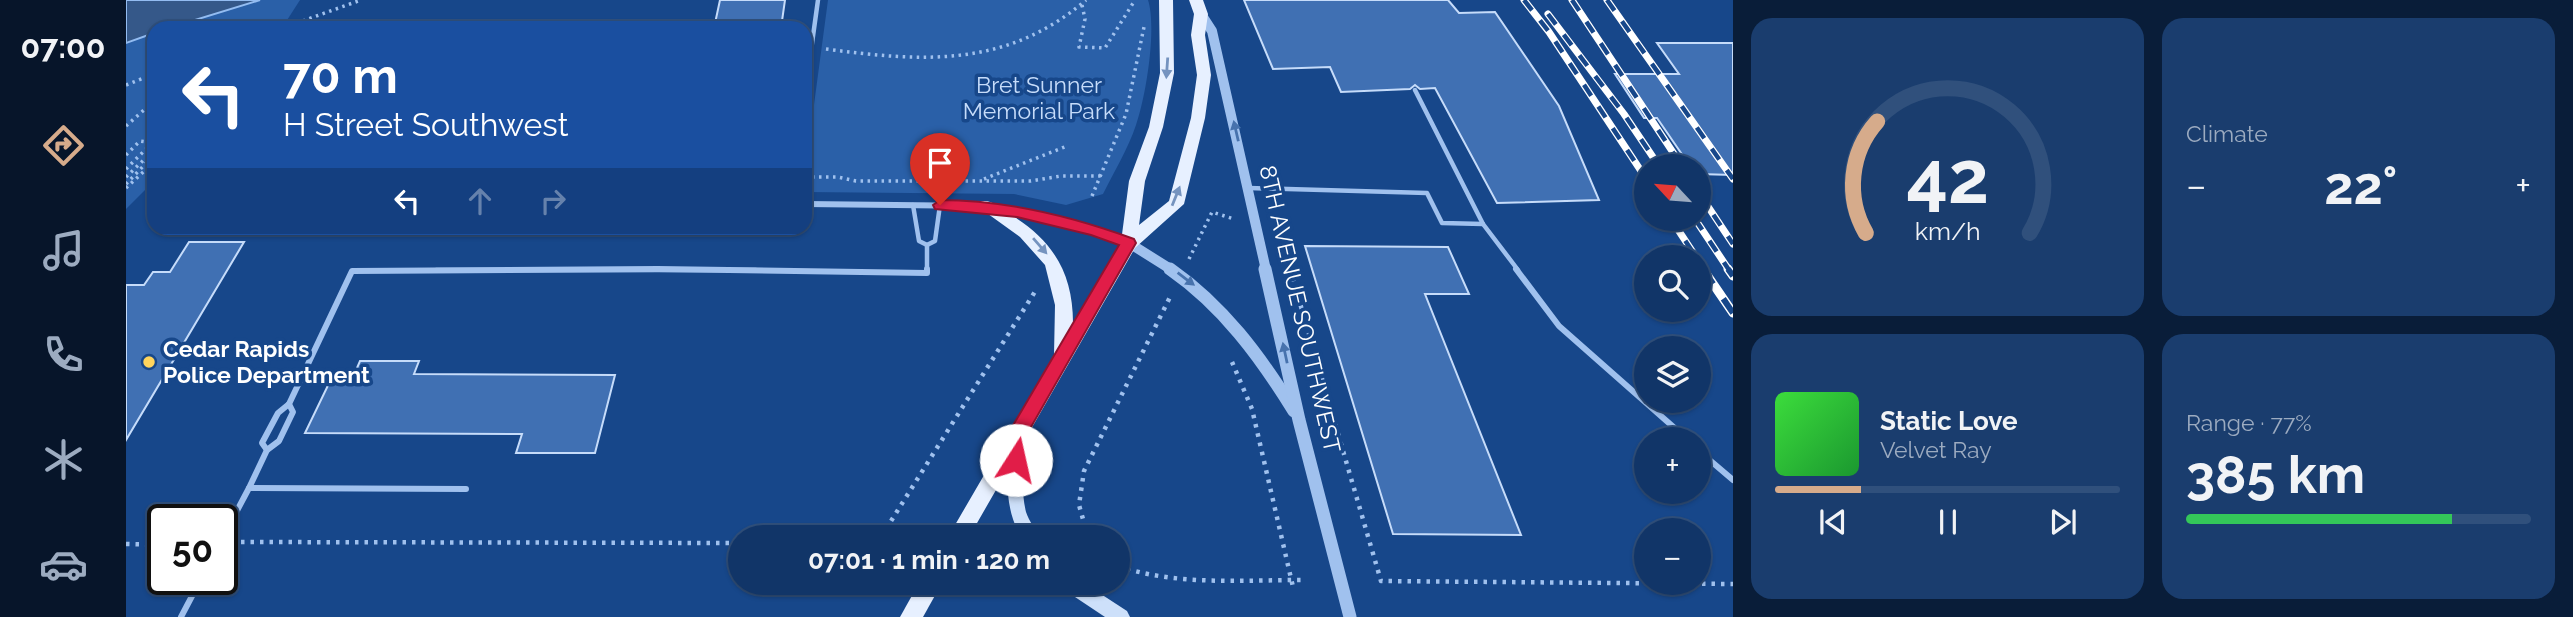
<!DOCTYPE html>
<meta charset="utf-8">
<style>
body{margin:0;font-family:Raleway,sans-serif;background:#1a3d6e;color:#f1f3f6;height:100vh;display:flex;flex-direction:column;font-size:26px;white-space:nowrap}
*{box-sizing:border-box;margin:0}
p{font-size:23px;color:#9cabc0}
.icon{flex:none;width:38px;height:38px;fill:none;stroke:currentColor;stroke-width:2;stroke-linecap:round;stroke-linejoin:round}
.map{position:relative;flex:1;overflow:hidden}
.drawer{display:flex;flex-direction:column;gap:18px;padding:18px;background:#091d39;width:840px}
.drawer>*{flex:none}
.top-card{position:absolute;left:21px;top:21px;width:665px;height:214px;border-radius:21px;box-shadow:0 2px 5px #0004,0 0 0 2px #30507c;background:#1a4fa0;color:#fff;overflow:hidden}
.needle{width:46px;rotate:296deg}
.tools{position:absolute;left:1508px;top:154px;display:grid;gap:14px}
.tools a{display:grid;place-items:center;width:77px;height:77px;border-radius:50%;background:#113568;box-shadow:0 2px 5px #0004,0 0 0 2px #30507c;font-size:35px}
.speed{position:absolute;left:21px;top:504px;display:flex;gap:14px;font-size:35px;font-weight:700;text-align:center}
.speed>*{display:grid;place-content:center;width:91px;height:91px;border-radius:50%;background:#113568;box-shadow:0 2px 5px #0004,0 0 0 2px #30507c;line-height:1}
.speed .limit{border:4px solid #111;border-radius:10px;background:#fff;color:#111}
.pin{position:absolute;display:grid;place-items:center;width:60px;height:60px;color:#fff;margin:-72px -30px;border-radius:50% 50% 50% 0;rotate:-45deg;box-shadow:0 0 7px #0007}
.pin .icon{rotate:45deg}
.me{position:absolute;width:77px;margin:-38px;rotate:10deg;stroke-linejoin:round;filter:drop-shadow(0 0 5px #0008)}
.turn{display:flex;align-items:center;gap:24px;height:147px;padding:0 21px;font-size:32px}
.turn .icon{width:91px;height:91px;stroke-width:2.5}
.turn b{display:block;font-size:49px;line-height:60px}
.lanes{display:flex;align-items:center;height:66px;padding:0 21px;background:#0003;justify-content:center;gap:35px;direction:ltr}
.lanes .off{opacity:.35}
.big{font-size:52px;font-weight:700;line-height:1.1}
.drawer .card{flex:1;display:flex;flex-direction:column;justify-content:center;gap:10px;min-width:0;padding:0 24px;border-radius:21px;background:#1a3d6e}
.drawer .dial{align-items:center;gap:0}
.dial svg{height:182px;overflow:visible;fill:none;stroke:#30507c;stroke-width:7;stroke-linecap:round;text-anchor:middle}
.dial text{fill:#f1f3f6;stroke:none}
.song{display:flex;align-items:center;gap:21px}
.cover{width:84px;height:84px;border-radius:10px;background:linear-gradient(135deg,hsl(120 70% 55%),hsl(130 70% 35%))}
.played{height:7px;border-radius:4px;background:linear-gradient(90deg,#d6ab8b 25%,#30507c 25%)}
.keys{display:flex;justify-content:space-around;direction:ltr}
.heat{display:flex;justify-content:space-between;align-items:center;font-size:38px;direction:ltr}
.charge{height:10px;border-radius:5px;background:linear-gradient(90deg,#34c759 77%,#30507c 0)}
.drawer .tiles{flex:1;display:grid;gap:18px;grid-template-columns:repeat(2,1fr)}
.trip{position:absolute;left:602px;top:525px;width:402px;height:70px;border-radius:35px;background:#113568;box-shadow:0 2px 5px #0004,0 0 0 2px #30507c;font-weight:700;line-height:70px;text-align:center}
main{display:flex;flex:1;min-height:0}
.menu{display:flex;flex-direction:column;width:126px;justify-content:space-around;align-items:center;background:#07152a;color:#9cabc0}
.menu .icon{width:49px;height:49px}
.menu .selected{color:#d6ab8b}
.menu b{font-size:32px;color:#f1f3f6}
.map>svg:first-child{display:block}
.green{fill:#2a60a8}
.water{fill:#355889;stroke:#93bcf1;stroke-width:2}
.building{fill:#4070b3;stroke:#c6dcfa;stroke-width:2}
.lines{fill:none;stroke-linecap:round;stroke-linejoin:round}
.path-far1{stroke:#a0c1ee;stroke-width:3.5;stroke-dasharray:2.5 4.5;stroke-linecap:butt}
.path{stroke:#a0c1ee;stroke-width:4.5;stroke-dasharray:3.5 6;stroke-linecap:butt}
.service-far1{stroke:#a0c1ee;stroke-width:4.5}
.service{stroke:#a0c1ee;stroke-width:6}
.minor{stroke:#a0c1ee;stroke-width:6}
.tertiary-far1{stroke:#a0c1ee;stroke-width:10}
.tertiary{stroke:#a0c1ee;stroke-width:13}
.secondary{fill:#cde0fa;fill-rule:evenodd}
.primary{fill:#e7f0ff;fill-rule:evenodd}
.rail-far1-casing{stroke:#fff;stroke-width:7}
.rail-casing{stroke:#fff;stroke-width:9}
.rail-far1{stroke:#17478a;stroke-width:4.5;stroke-dasharray:13;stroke-linecap:butt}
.rail{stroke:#17478a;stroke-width:6;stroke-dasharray:18;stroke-linecap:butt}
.oneway{fill:#7593bf}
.oneway2{fill:#4772ad}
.route{fill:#e11d48;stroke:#92132f;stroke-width:2}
.poi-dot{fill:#ffd45d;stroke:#17478a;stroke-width:2.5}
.labels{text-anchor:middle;stroke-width:7;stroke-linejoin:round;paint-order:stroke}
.park-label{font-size:23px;fill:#c6dcfa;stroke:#17478a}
.street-label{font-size:23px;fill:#fff;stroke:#17478a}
.poi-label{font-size:23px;font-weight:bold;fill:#fff;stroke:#17478a;text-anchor:start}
</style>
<main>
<nav class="menu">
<b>07:00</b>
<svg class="icon selected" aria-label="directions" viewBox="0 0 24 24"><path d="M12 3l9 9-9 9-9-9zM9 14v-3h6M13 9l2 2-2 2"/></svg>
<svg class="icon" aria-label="music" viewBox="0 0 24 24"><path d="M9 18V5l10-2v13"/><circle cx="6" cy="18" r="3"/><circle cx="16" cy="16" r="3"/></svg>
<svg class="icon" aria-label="phone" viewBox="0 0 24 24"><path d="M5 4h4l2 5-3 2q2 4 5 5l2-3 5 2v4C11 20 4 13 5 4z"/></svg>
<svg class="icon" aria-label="climate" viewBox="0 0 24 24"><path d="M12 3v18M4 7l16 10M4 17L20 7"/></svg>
<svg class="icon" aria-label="car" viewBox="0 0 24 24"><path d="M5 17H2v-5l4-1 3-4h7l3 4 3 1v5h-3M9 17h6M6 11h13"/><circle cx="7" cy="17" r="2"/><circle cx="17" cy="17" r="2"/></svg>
</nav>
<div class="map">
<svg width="1607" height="617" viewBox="0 0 1607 617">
<rect width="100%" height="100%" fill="#17478a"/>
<!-- green -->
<g class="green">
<path d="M134,0H174L156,28H43Z"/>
<path d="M702,0H1022C1031,28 1020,96 1010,125C1002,149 988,172 977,194L940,205L888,194L679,192V172Z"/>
<path d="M28,33V181L0,209V43Z"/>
</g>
<!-- water -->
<path class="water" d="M0,0H134L43,28H28V33L0,43Z"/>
<!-- building -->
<g class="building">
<path d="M594,0H659L655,28H588Z"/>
<path d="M1118,0H1322L1333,13L1369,12L1433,106L1473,200L1371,203L1309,88L1294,89L1289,85L1284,89L1215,92L1204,67L1147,69Z"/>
<path d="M1531,43H1607V175L1573,174V166H1564L1531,118H1518L1489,74H1553Z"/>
<path d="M63,242H118L0,440V285H18L27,272H44Z"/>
<path d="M1179,246L1322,247L1343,294H1299L1395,535L1267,534Z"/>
<path d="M234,361H293L288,374L489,375L469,453H390L396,434L179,433L207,375H228Z"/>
</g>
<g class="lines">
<!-- path-far1 -->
<g class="path-far1">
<path d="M956,5L959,19L953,47L979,48L1009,0"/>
<path d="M157,28L235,0"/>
<path d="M700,49C797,62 881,68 960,0"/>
<path d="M0,85L28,74"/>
<path d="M0,126L28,101"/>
<path d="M0,155L14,141L27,143"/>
<path d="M0,169L26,143"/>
<path d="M0,177L28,150"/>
<path d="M679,177H712L730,181H905L935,176H975"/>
<path d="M858,179L941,146"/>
<path d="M0,184L28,155"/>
<path d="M0,188L28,162"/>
<path d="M966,196L1000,114L1018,27"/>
<path d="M1158,248L1165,270"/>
<path d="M1063,259L1086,212L1108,219"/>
</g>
<!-- path -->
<g class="path">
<path d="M1164,269L1255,581L1607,584"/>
<path d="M1106,362L1126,409L1167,587"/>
<path d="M755,537L910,290"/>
<path d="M948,537L959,531"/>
<path d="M962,537L953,505L958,471L1045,295"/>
<path d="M115,542L614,543"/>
<path d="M0,544L37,545"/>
<path d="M992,566C1051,586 1115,580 1176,580"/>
</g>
<!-- service-far1 -->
<g class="service-far1">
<path d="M1289,90L1357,224L1392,270"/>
<path d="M679,94L692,0"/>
<path d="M1123,188L1301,193L1316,223L1357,224"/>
<path d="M787,205L793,241L801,245"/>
<path d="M801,245L809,241L814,205"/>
<path d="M801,245V270"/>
<path d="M310,270H630"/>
</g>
<!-- service -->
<g class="service">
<path d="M1390,269L1433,326L1561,439"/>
<path d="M163,404L167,412L153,441L141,450L136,443L152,413Z"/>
<path d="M163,404L226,271L532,269L801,273V269"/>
<path d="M1573,451L1607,480"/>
<path d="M123,488L141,450"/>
<path d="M96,539L123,488L340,489"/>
<path d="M55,617L75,579"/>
</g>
<!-- minor -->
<path class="minor" d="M679,204L859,206L936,221L1002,243"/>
<!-- tertiary-far1 -->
<g class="tertiary-far1">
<path d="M1075,14L1086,31L1140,270"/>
<path d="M1003,243L1046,270"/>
</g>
<!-- tertiary -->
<g class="tertiary">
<path d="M1044,269C1097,306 1134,356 1168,411"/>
<path d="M1139,269L1173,420L1224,617"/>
</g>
<!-- secondary -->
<g class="secondary">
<path d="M892,431L897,433L900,438C898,462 894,488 900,512C903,521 909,528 912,537H895C877,506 881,472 884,438L887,433Z"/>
<path d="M934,583H958L1001,611L1004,617H979L937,589Z"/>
</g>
<!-- primary -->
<g class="primary">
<path d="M1033,0H1047L1048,73L1037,127L1019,181L1013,225L1043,201L1065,118L1071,75L1065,35L1068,14L1063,0H1077L1082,14L1079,35L1085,75L1079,118L1058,204L1009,248L843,537H822L928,355L929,305L919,265L894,237L851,206L853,202C864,198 873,207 882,213C926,239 947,272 947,323L995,242L1003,181L1023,127L1034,73Z"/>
<path d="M793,583H816L797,617H774Z"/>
</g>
<defs>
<g id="rail-far1">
<path d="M1398,0L1423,32L1521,180"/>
<path d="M1446,0L1556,166"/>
<path d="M1481,0L1607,179"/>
<path d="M1422,14L1498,114L1533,166"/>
<path d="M1573,193L1607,244"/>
<path d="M1545,219L1570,257"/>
<path d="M1569,219L1603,270"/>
<path d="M1573,262L1579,270"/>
</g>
<g id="rail">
<path d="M1577,269L1607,313"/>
<path d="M1602,269L1607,276"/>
</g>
</defs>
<!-- rail-far1 casing -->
<use href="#rail-far1" class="rail-far1-casing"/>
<!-- rail casing -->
<use href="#rail" class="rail-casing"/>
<!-- rail-far1 -->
<use href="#rail-far1" class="rail-far1"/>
<!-- rail -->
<use href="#rail" class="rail"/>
</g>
<!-- one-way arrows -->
<defs><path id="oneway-solid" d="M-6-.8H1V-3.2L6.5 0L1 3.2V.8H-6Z" transform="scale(1.75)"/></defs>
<g class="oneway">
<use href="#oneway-solid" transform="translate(1041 68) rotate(94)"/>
<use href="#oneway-solid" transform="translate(1050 196) rotate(-68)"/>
<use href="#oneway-solid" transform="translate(914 246) rotate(49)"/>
</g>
<g class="oneway2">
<use href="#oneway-solid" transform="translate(1110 131) rotate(-103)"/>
<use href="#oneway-solid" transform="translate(1060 279) rotate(37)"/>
<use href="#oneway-solid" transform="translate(1159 353) rotate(-102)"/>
</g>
<!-- route -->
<path class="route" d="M814,200C881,200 945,216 1008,239L1010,243L901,434L897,466L890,468L884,466L881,460L886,427L993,245L965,235L891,217L809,209L807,205Z"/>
<!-- markers -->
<circle class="poi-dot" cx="23" cy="362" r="7"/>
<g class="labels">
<!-- park labels -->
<g class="park-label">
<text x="913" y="93">Bret Sunner<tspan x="913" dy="26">Memorial Park</tspan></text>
</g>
<!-- street labels -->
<g class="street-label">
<text transform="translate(1174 309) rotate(77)" y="8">8TH AVENUE SOUTHWEST</text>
</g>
<!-- poi labels -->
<g class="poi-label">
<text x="37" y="357">Cedar Rapids<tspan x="37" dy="26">Police Department</tspan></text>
</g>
</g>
</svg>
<div class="tools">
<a><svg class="needle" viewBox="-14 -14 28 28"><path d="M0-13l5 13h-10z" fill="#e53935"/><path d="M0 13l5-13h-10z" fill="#9cabc0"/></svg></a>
<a><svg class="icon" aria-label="search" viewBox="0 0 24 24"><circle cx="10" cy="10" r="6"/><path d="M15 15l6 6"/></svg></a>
<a><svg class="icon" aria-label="layers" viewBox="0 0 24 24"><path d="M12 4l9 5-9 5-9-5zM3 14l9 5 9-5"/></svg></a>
<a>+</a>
<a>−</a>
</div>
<div class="speed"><div class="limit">50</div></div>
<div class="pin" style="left:814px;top:205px;background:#d93025"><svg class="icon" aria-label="arrive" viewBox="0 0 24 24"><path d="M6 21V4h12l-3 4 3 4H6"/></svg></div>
<svg class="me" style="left:890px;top:460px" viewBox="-20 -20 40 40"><circle r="19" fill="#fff"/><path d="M0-13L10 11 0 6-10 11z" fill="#e11d48"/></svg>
<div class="trip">07:01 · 1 min · 120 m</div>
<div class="top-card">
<div class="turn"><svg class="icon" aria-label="left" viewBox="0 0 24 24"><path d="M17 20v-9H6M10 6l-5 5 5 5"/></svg><div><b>70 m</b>H Street Southwest</div></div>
<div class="lanes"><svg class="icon" aria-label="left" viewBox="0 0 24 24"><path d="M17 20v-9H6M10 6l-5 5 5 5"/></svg><svg class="icon off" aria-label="ahead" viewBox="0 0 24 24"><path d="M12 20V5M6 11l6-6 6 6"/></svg><svg class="icon off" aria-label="right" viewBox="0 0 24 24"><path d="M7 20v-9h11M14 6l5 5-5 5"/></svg></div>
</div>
</div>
<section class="drawer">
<div class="tiles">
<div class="card dial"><svg viewBox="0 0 100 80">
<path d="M14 69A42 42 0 1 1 86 69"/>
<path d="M14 69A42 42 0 0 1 19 20" stroke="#d6ab8b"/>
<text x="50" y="56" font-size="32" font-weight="700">42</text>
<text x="50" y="72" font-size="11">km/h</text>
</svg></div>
<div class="card"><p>Climate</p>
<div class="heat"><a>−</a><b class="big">22°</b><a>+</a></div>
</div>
<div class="card">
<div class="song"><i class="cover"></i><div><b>Static Love</b><p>Velvet Ray</p></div></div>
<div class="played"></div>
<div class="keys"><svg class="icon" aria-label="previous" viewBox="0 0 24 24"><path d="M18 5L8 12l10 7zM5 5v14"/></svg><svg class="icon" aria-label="pause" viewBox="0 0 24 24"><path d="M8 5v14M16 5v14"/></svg><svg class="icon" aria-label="next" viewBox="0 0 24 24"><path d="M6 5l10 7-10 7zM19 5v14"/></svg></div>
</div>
<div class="card"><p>Range · 77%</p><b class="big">385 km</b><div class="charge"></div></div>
</div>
</section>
</main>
